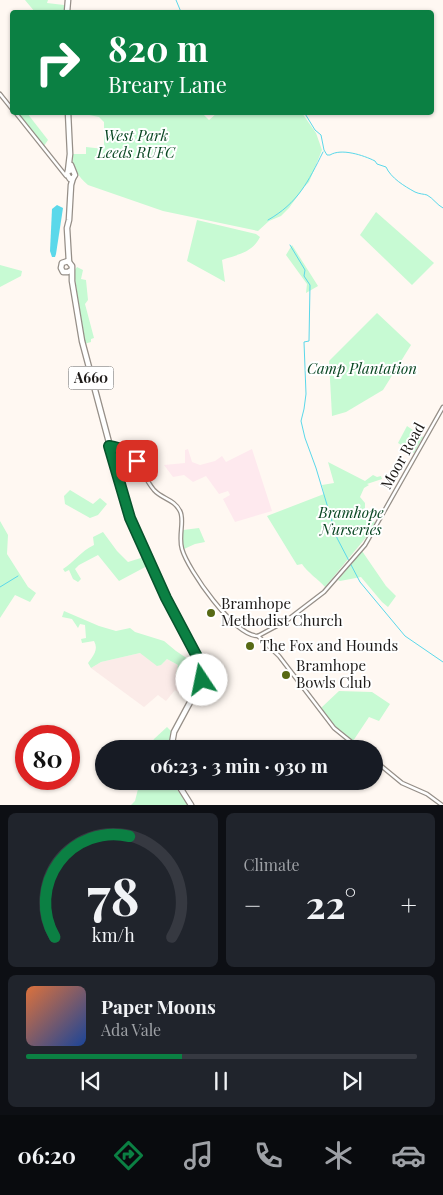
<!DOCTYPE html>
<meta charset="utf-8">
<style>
body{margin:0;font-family:"Playfair Display",serif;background:#20242c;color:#f1f3f6;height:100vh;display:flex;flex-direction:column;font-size:19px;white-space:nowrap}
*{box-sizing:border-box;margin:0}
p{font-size:16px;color:#9ea1a6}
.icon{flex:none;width:28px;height:28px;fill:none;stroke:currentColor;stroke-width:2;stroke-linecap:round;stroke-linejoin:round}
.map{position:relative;height:805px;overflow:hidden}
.drawer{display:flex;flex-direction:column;gap:8px;padding:8px;background:#0d0f14;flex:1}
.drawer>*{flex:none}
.hud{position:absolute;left:10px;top:10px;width:424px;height:105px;border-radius:5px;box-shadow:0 1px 4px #0004;background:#0b8043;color:#fff;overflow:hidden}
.speed{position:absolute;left:15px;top:725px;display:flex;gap:10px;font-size:25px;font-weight:700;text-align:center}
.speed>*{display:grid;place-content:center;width:65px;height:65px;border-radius:50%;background:#171b24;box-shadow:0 1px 4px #0004;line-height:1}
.speed .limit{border:8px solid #d22;background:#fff;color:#111}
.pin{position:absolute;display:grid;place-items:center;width:42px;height:42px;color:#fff;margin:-21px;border-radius:10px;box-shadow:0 2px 8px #0006}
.me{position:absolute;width:55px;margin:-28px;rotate:349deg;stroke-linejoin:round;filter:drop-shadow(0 0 4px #0008)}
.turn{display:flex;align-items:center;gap:18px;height:105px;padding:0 15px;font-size:22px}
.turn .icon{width:65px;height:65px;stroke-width:2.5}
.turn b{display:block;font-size:35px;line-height:42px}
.big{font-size:38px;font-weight:700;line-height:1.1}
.drawer .card{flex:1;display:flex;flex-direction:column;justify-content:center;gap:8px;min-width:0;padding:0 18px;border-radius:8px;background:#20242c}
.drawer .dial{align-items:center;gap:0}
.dial svg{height:130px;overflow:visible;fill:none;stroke:#363941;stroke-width:7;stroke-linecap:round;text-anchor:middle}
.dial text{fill:#f1f3f6;stroke:none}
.song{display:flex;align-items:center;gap:15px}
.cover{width:60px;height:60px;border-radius:8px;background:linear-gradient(135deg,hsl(20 70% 55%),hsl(220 70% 35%))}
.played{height:5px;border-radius:2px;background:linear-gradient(90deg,#0b8043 40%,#363941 40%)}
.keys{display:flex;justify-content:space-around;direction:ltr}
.heat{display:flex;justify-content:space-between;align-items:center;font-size:28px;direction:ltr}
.drawer .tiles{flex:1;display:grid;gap:8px;grid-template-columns:1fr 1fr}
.card:last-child{grid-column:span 2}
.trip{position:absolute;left:95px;top:740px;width:288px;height:50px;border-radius:25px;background:#171b24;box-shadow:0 1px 4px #0004;font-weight:700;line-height:50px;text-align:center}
.tab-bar{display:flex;height:80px;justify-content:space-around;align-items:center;background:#090b0e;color:#9ea1a6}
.tab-bar .icon{width:35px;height:35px}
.tab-bar .on{color:#0b8043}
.tab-bar b{font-size:22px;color:#f1f3f6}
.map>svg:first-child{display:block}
.commercial{fill:#fbebe8}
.education{fill:#fee9ee}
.green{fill:#c7fad3}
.water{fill:#5bd8ea}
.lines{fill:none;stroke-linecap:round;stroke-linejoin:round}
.stream{stroke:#5bd8ea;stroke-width:1}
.minor-casing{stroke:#968f88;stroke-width:5}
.highway-casing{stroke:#968f88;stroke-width:7}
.minor{stroke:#fff;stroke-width:2.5}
.highway{stroke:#fff;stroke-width:4.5}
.route-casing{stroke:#07532c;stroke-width:12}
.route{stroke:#0b8043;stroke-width:9}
.poi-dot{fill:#576914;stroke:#fff;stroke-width:2}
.labels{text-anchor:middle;stroke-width:4;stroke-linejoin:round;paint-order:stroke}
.shield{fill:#fff;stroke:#615f5d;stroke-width:1}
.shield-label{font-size:14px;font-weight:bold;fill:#1d1a18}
.park-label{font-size:15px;font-style:italic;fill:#094622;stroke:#fff}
.street-label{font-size:15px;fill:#1d1a18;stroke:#fff}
.poi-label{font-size:15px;fill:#1d1a18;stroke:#fff;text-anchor:start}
</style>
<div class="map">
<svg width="443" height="805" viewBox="0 0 443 805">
<rect width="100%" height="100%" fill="#fff8f2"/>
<!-- commercial -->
<path class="commercial" d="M140,653L161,665L167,659L178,665V669L182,678L191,684H197L188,694L189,701L175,690L166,701L158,695L144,707L91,668L101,662Z"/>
<!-- education -->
<path class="education" d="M188,449L192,462L200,465L215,461L222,456L226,462L252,449L272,511L235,522L223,499L230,495L228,491L219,494L206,476L193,482L184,475L173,477L164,465L185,463V450Z"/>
<!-- green -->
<g class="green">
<path d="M25,0H48L47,3L64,5V12H35Z"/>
<path d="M75,112L202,113L209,120L217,113H302L316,133L322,150L309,182L304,187L289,208L281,216L269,221L258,231L163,211L88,185C78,177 72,166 72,154H86V147L104,149V122L99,117Z"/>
<path d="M20,113H27L48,140L44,146L18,115Z"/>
<path d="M376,212L434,263L412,285L360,235Z"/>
<path d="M197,220L256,234L260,237C252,253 239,254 222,260L225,282L187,261Z"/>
<path d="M292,245L318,286L306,293L307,284L286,255Z"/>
<path d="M0,265L22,271L21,276L0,287Z"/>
<path d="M77,267L83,270L81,279L86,280L88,300L85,304L94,338L91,339V342L84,344L74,271Z"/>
<path d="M377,313L411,345L383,390L346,412L332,416L329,361Z"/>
<path d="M407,426L423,437L414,453L398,443Z"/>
<path d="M328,462L365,481L373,475L377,477L381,476L382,479L367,484L369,485L364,488L360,497L365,503V509L369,513V519L375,522L368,535L325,587C318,579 308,573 302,564L297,565L267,516L324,494L322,485L334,483Z"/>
<path d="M70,490L93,504L100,498L107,504L98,515L90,518L65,504L64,496Z"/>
<path d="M0,521L8,535L7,554L28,587L36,593L30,602L15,595L0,618Z"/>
<path d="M199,528L205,542L195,544L184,549L182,539L183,530Z"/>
<path d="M103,532L117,551L128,562L144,557L149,565L119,581L98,555L79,565L75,569L81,579L78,582L73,579L69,570L65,572L63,569C74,562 81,551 94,545L93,537Z"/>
<path d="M362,551L386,586L396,596L388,607L382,602L361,577L340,581L338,580Z"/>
<path d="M64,611L99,626L116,631L130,628L135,632L164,641L176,651L194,663L196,662L201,671L197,684C190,684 181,680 176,675L178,665L167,659L161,665L157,666L140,653L101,662L91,668L88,663C93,656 99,650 94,641L82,643L81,639L86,638L85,625L80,624L78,628L72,619L62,617Z"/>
<path d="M339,691L372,692L390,704L379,721L369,717L353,741L335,726L321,708Z"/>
<path d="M167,727L172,732L169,749H148L154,739Z"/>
<path d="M140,781H171L188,805H131L135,801Z"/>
</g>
<!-- water -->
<path class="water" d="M57,205L63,208L56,254L55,257H52L50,251L52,209Z"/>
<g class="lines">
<!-- stream -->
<g class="stream">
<path d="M176,0L181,12"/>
<path d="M304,112L315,130L321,135L324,150L327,155H330C341,148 363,155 375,161L377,164L386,167C391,178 404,186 415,192C419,194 424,194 427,195C433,198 437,205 443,208"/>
<path d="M268,220C298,203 308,182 323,152"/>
<path d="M290,245L305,270L304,276L310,285L309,341L304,342L306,394L304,409L301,421L305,438L316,468L337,538L360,582L405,636L443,662"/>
<path d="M0,587L18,576"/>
</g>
<defs>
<g id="minor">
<path d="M0,94L12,109"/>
<path d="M15,112L66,176"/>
<path d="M111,446C143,453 137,470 154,490C162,499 174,499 180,511C185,520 178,536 182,549C188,570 234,636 258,636L286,621L324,592L365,545L443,407"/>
<path d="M258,636L279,656L334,728L360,749"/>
<path d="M374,760L402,783L427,794L442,805"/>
</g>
<g id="highway">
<path d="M67,12L68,0"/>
<path d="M71,165L75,175L73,178L70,179L67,174L68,171L72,170"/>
<path d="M68,171L70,154L68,112"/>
<path d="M69,262L67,228L69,220L71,185L73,178"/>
<path d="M71,270L68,272H63L61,268L62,263L68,261L72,266V281L82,341L127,510L154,573L203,670L204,674L202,680L174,732L171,749"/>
<path d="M176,781L191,805"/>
</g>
</defs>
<!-- minor casing -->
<use href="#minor" class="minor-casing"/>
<!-- highway casing -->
<use href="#highway" class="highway-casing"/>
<!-- minor -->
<use href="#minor" class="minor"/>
<!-- highway -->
<use href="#highway" class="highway"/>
</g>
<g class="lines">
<defs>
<path id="route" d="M137,461C130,451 120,448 109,446L130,518L166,598L202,666L204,674L202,680"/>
</defs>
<!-- route casing -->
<use href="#route" class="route-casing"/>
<!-- route -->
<use href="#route" class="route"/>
</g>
<!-- markers -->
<g class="poi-dot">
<circle cx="211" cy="613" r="5"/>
<circle cx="250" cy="646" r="5"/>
<circle cx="286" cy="675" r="5"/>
</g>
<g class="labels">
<!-- shield labels -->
<rect class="shield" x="68.5" y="366.5" width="45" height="23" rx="4"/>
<g class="shield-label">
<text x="91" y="383">A660</text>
</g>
<!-- park labels -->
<g class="park-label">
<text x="136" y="141">West Park<tspan x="136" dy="17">Leeds RUFC</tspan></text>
<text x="362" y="374">Camp Plantation</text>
<text x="351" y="518">Bramhope<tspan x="351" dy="17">Nurseries</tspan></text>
</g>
<!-- street labels -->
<g class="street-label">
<text transform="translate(403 456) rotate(-61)" y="5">Moor Road</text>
</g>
<!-- poi labels -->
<g class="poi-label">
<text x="221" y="609">Bramhope<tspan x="221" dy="17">Methodist Church</tspan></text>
<text x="260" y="651">The Fox and Hounds</text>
<text x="296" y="671">Bramhope<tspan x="296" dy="17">Bowls Club</tspan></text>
</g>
</g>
</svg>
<div class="speed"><div class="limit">80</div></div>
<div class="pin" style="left:137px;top:461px;background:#d93025"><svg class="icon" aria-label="arrive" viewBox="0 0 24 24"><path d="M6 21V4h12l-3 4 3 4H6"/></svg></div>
<svg class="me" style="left:202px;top:680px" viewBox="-20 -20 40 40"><circle r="19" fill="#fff"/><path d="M0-13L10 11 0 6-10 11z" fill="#0b8043"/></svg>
<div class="trip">06:23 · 3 min · 930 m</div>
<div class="hud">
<div class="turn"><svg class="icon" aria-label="right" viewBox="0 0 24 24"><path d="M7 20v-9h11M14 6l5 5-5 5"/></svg><div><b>820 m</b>Breary Lane</div></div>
</div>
</div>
<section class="drawer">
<div class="tiles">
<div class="card dial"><svg viewBox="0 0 100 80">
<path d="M14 69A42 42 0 1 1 86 69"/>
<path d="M14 69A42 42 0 0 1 60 7" stroke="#0b8043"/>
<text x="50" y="56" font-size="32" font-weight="700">78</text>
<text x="50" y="72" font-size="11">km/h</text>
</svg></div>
<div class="card"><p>Climate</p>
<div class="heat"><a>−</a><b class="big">22°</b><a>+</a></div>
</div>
<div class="card">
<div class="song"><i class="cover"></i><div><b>Paper Moons</b><p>Ada Vale</p></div></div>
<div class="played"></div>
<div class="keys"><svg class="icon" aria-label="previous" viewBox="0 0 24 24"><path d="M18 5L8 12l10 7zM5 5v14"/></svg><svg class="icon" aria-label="pause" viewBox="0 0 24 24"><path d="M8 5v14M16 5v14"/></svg><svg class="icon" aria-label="next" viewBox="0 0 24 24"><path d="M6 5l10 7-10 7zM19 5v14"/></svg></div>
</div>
</div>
</section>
<nav class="tab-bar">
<b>06:20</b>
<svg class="icon on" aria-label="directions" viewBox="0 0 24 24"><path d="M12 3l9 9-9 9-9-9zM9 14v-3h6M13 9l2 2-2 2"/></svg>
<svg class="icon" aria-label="music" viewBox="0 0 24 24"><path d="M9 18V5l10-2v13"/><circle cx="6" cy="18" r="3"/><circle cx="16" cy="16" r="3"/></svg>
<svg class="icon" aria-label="phone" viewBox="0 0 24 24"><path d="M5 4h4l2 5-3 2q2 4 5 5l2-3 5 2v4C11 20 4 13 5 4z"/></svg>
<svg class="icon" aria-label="climate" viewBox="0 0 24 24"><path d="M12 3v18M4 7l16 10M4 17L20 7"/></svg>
<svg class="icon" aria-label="car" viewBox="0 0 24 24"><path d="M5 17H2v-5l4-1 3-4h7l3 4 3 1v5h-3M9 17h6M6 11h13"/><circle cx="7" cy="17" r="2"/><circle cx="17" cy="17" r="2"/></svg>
</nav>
